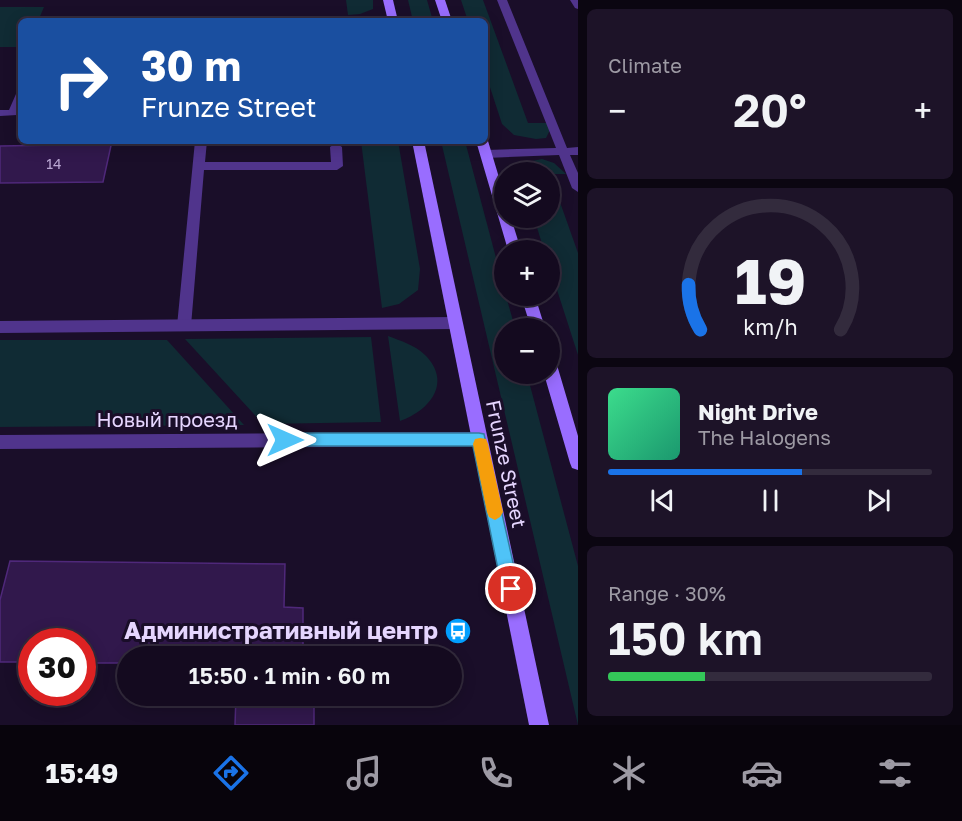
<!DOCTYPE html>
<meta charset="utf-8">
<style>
body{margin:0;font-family:"Golos Text",sans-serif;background:#1d1328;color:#f1f3f6;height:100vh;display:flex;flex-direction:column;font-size:22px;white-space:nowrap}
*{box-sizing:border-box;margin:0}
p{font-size:20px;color:#9d9aa4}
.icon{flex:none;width:33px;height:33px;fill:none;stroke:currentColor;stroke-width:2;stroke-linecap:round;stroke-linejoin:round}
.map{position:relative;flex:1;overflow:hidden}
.side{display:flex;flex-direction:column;gap:9px;padding:9px;background:#0b0611;width:384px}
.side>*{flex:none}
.guide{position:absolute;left:18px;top:18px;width:470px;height:126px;border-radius:9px;box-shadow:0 3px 15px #0003,0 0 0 2px #332b3d;background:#1a4fa0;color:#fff;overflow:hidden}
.tools{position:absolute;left:494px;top:162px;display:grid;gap:12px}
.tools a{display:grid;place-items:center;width:66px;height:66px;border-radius:50%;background:#140a1f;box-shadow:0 3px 15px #0003,0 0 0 2px #332b3d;font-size:30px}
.speed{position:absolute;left:18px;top:628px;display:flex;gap:12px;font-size:30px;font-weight:700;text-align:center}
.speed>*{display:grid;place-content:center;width:78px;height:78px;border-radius:50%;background:#140a1f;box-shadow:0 3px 15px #0003,0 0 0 2px #332b3d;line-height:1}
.speed .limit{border:9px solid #d22;background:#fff;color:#111}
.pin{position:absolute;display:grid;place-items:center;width:51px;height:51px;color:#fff;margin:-26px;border:3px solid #fff;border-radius:50%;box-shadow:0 2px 6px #0007}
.me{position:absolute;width:66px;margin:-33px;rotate:90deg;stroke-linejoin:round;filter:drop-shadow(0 0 4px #0008)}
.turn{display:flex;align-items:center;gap:21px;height:126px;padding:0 24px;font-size:27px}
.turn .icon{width:78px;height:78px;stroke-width:2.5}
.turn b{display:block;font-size:42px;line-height:51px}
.big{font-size:45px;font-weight:600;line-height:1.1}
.side .card{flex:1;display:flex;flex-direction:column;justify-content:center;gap:9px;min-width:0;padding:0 21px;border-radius:9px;background:#1d1328}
.side .dial{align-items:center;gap:0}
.dial svg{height:156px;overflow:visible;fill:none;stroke:#332b3d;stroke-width:7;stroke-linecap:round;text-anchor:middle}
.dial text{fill:#f1f3f6;stroke:none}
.song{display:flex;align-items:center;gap:18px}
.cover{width:72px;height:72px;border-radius:9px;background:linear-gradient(135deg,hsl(150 70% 55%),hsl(160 70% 35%))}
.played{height:6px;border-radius:3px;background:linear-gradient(90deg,#1a73e8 60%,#332b3d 60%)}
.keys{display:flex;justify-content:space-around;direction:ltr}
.heat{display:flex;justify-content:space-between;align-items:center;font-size:33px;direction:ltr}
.charge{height:9px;border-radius:4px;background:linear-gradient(90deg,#34c759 30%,#332b3d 0)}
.trip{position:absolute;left:117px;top:646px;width:345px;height:60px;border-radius:30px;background:#140a1f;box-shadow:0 3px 15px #0003,0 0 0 2px #332b3d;font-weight:600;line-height:60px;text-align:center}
.tabs{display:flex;height:96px;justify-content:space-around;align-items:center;background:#08040c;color:#9d9aa4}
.tabs .icon{width:42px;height:42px}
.tabs .on{color:#1a73e8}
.tabs b{font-size:27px;color:#f1f3f6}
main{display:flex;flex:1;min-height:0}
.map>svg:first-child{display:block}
.green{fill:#102b34}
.building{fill:#31184c;stroke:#4f287a;stroke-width:1.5}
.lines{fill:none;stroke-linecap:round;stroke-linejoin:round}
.service{fill:#50348c;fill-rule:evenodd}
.minor{fill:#50348c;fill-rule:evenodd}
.secondary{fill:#996dff;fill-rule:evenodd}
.route{fill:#4fc3f7;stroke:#337fa1;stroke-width:1.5}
.slow{fill:#f59e0b}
.labels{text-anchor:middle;stroke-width:6;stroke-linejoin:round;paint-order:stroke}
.far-number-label{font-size:14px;fill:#b9a6d2}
.street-label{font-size:20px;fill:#e6d6ff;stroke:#1a0e29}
.near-poi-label{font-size:24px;font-weight:bold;fill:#e6d6ff;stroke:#1a0e29;text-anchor:end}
</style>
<main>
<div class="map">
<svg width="578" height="725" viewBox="0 0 578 725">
<rect width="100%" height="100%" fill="#1a0e29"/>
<!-- green -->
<g class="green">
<path d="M346,0H373V9L360,14L348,15Z"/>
<path d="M408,0H427L433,21H413Z"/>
<path d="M461,0H483L528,123H548L550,130L546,138L536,139L514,135L502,124L485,72L484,21H468Z"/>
<path d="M0,7H44L38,21H21V47H0Z"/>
<path d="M361,141H398L420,269L418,290L399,304L382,308Z"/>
<path d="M441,141H465L504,288V296H506L515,328H504V374H527L578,566V725Z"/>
<path d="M542,159L554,163L566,174H550L578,253V355L549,265V250H544L534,218H549V172H521V167L532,161Z"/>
<path d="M388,336C401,341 415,345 425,355C453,383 429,411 400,421Z"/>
<path d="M371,337L381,422L263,424L185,339Z"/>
<path d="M0,340H167L244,425L0,427Z"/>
</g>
<!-- building -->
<g class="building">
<path d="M61,141H112L103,182L0,183V146L60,145Z"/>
<path d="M10,561L285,564L284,607L303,608V653H313V657H128V663H82V642H32V662H0V600Z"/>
<path d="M236,696H314V725H235Z"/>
</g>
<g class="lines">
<!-- service -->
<g class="service">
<path d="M497,0H507L567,148L578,147V155H570L578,173V192L572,188L559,155L486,158L480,154L486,150L556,148Z"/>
<path d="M570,0H578V9L575,8Z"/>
<path d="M393,17L397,21H207L212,18Z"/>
<path d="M21,91V107L17,115L0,116V110H9L16,94Z"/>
<path d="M195,141H207L205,162H331L330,147L336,143L342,147L343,166L337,170H204L191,326L189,330H179L177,326Z"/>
</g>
<!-- minor -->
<g class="minor">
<path d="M455,317L460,319L462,323L460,327L455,329L0,333V321Z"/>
<path d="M479,432L485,434L487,439L485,444L479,446L0,449V435Z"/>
</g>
<!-- secondary -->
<g class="secondary">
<path d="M383,0H393L398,21H388Z"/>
<path d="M435,0H445L452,21H442Z"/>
<path d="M484,138L488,141L504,194V218H511L521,250H508L476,141H484Z"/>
<path d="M412,141H424L549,725H529Z"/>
<path d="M521,296H535L545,328H531Z"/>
<path d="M549,359L554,361L557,365L578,436V470L572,468L570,463L544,374H549Z"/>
</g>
</g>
<!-- route -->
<path class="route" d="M285,433H479L484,434L519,589L517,595L511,597L505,595L502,589L473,446H285L279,445L277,440L279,435Z"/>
<!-- slow -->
<path class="slow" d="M480,438L486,439L488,444L503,512L500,517L495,520L489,517L487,512L473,444L475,439Z"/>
<!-- icons -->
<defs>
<symbol id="bus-disc" viewBox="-11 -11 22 22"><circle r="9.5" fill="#029fff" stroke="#1a0e29"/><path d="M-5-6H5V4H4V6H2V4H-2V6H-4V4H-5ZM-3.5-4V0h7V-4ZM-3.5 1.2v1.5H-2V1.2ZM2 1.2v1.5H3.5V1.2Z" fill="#fff"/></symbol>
</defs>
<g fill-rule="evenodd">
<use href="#bus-disc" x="443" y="616" width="30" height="30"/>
</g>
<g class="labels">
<!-- far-number labels -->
<g class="far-number-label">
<text x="54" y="169">14</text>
</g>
<!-- street labels -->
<g class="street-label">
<text x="167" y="427">Новый проезд</text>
<text transform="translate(506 464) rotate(78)" y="7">Frunze Street</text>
</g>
<!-- near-poi labels -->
<g class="near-poi-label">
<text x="438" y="639">Административный центр</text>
</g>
</g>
</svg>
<div class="tools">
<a><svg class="icon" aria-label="layers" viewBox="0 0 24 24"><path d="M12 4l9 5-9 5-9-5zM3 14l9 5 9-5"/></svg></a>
<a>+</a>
<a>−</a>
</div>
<div class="speed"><div class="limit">30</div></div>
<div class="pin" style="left:511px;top:589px;background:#d93025"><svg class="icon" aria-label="arrive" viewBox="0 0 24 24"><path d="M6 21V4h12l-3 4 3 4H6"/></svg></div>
<svg class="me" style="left:285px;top:440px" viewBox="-20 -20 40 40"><path d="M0-17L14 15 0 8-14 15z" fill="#4fc3f7" stroke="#fff" stroke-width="4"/></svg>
<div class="trip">15:50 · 1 min · 60 m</div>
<div class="guide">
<div class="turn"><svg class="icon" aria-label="right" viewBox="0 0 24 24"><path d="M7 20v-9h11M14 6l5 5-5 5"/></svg><div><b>30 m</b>Frunze Street</div></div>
</div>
</div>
<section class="side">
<div class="card"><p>Climate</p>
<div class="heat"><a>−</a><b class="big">20°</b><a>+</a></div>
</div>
<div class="card dial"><svg viewBox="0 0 100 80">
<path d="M14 69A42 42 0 1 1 86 69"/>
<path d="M14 69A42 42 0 0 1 8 46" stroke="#1a73e8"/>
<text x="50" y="56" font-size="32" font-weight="700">19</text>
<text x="50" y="72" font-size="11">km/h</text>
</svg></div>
<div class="card">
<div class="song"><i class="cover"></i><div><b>Night Drive</b><p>The Halogens</p></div></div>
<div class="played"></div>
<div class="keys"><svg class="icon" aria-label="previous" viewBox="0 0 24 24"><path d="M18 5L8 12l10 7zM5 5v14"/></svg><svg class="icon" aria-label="pause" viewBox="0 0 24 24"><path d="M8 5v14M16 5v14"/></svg><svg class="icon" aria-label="next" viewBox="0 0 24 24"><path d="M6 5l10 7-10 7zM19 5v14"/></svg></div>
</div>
<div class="card"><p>Range · 30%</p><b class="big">150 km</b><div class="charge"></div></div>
</section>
</main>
<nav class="tabs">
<b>15:49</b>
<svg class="icon on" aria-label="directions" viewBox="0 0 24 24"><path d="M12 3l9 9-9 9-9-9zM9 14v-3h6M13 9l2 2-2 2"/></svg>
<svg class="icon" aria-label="music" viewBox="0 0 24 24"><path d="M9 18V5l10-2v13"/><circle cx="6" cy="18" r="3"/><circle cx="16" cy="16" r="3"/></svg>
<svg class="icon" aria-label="phone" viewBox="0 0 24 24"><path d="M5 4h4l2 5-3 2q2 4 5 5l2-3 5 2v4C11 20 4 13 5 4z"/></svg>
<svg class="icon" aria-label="climate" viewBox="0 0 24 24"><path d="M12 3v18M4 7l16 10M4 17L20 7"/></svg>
<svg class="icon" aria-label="car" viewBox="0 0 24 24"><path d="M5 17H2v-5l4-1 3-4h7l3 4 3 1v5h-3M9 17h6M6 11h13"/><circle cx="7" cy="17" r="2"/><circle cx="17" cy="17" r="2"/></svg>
<svg class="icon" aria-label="filters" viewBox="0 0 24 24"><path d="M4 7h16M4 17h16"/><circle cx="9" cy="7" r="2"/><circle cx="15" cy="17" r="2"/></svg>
</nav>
